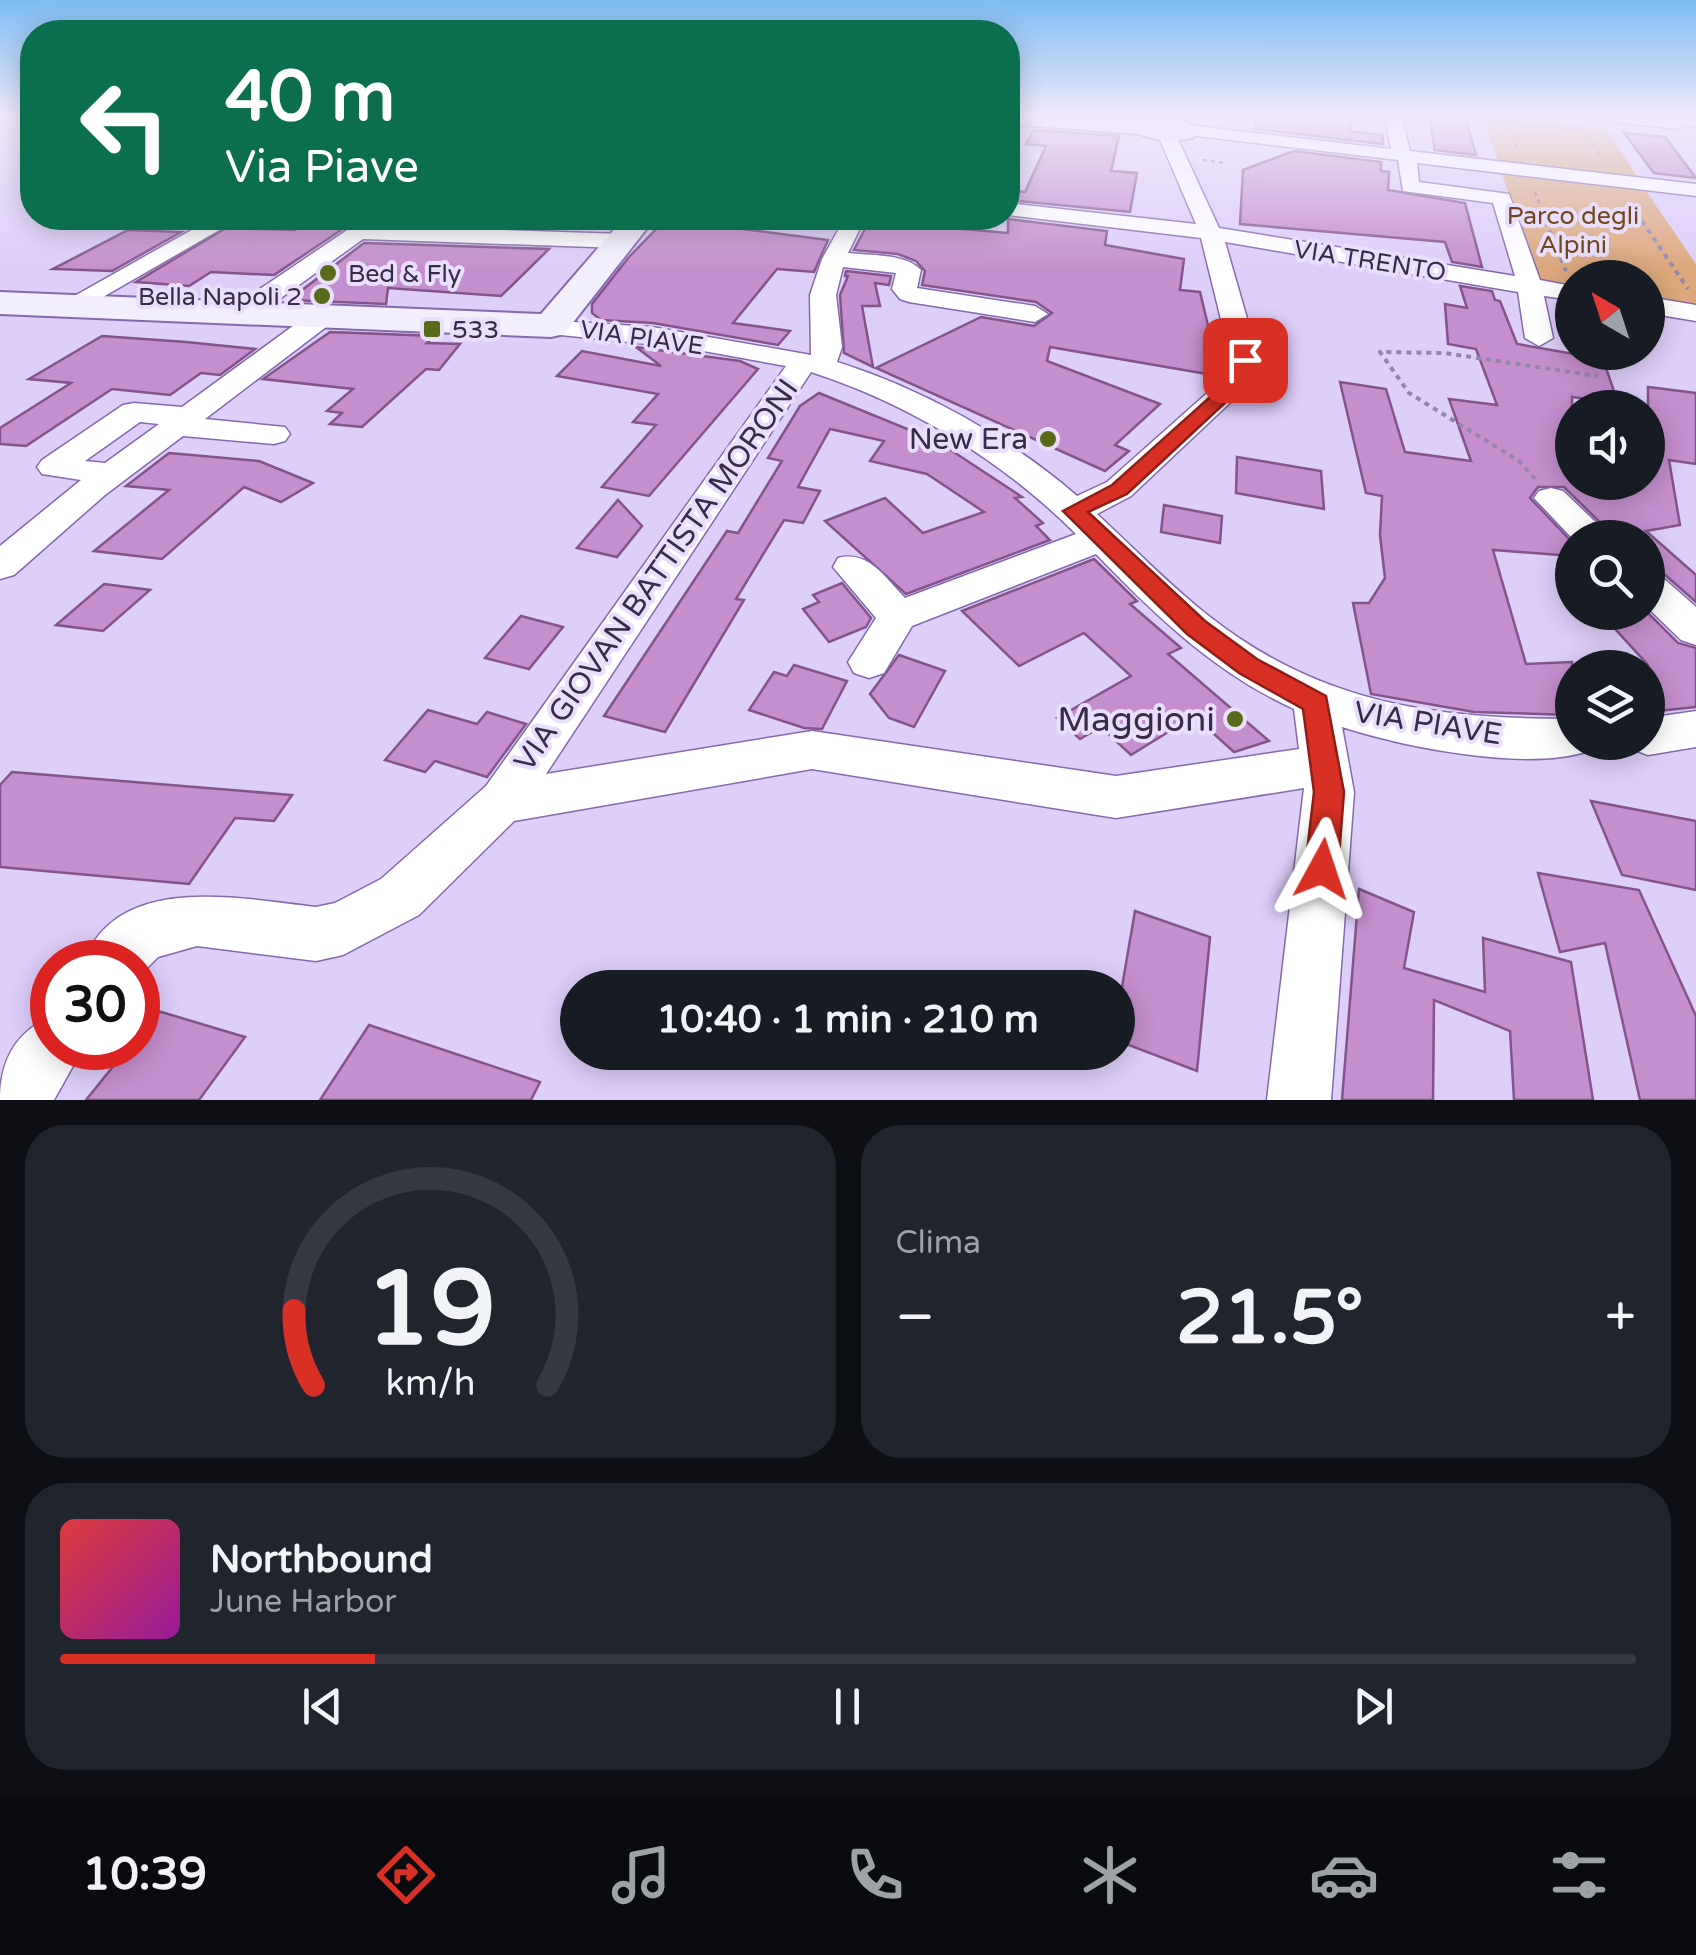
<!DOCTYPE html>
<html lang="it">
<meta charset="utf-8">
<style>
body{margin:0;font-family:"Varela Round",sans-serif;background:#20242c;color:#f1f3f6;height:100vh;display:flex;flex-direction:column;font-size:38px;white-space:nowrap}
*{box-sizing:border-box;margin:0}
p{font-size:32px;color:#9ea1a6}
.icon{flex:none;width:55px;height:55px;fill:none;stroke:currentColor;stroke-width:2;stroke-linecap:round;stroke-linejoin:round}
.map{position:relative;height:1100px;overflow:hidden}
.panel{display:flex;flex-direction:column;gap:25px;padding:25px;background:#0d0f14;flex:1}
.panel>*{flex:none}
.banner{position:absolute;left:20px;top:20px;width:1000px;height:210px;border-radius:40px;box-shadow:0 5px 25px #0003;background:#0b6e4f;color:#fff;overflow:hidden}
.needle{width:65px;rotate:321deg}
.buttons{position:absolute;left:1555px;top:260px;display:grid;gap:20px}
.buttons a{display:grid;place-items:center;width:110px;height:110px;border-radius:50%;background:#171b24;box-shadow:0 5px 25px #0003;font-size:50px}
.speed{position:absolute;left:30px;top:940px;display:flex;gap:20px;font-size:50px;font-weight:700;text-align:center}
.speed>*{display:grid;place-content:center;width:130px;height:130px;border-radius:50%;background:#171b24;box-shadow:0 5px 25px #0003;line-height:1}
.speed .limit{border:15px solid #d22;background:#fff;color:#111}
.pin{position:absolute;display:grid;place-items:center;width:85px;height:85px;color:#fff;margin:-42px;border-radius:20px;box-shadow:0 5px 15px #0006}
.me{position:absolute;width:110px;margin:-55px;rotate:5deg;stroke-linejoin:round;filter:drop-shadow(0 0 8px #0008)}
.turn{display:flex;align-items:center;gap:35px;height:210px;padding:0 40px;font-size:45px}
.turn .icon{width:130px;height:130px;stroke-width:2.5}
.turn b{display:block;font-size:70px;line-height:85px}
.big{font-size:75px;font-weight:700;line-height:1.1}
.panel .tile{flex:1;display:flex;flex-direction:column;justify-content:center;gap:15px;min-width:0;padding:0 35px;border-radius:40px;background:#20242c}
.panel .dial{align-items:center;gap:0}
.dial svg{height:260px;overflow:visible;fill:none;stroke:#363941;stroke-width:7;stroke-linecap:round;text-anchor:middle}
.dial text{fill:#f1f3f6;stroke:none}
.song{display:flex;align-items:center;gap:30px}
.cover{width:120px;height:120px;border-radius:15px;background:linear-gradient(135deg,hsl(0 70% 55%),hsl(300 70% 35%))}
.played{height:10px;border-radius:5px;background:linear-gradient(90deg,#d93025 20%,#363941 20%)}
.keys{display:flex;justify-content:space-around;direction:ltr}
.heat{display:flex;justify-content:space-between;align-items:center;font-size:55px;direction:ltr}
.panel .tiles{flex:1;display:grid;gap:25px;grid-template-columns:1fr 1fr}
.tile:last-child{grid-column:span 2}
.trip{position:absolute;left:560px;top:970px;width:575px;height:100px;border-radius:50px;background:#171b24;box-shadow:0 5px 25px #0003;font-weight:700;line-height:100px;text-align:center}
.menu{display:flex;height:160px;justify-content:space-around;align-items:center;background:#090b0e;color:#9ea1a6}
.menu .icon{width:70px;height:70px}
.menu .current{color:#d93025}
.menu b{font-size:45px;color:#f1f3f6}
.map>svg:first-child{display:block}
.green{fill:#dca87c}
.building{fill:#c58ece;stroke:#84538c;stroke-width:2.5}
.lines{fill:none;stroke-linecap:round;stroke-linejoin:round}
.street-casing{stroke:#8469ac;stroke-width:3}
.secondary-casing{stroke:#8469ac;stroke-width:4}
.path-far1{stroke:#9486ab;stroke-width:2.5;stroke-dasharray:4 4;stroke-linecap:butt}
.path{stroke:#9486ab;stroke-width:4;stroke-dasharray:5 5;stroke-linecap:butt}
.street{fill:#fff;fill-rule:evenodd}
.secondary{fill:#f3eefc;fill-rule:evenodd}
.route{fill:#d93025;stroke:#8d1f18;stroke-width:2.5}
.poi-dot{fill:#596b18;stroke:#e9defc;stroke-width:4}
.labels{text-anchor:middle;stroke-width:8;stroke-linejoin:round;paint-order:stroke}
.far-park-label{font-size:25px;fill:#73471b;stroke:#e9defc}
.far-street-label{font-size:25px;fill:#372b48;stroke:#e9defc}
.far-poi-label{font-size:25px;fill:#372b48;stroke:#e9defc;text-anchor:start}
.poi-label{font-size:30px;fill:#372b48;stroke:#e9defc;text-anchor:end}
.street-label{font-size:30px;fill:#372b48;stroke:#e9defc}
.near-poi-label{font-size:35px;fill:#372b48;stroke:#e9defc;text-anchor:end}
</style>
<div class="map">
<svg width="1696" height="1100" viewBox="0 0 1696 1100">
<rect width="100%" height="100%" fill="#decefa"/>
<!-- green -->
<g class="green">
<path d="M1482,116L1606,129L1639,179L1499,163Z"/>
<path d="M1501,171L1644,188L1696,264V309L1648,301V278H1572V289L1539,284Z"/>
</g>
<!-- building -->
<g class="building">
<path d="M1256,116H1353L1350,131L1383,135V144L1255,129Z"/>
<path d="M1429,116H1465L1476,155L1435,150Z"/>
<path d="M1034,130L1119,136L1111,171L1137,173L1130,212L1008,200V190L1025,192L1046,146L1026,144Z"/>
<path d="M1624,133L1665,137L1696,178L1654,173Z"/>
<path d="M1294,151L1381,162V171L1389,172L1388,190L1465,203L1482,267L1452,262L1445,242L1240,224L1243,170Z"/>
<path d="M314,218H359L274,275L211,272L189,286L136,282L226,228L294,230Z"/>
<path d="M391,218H470L462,225L388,222Z"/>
<path d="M667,218L716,220L712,225L828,240L814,272L777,269L733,323L790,331L778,345L653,323L601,320L592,313V304L629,257Z"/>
<path d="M1008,219L1107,231L1105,245L1184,259L1180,290L1200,292L1212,342L1207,374L1050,347L1047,361L1160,404L1115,445L1129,451L1105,471L876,368L981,317L1034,326L1052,313L1036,302L922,285L925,271L916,261L898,254L854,250L869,221L1008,233Z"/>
<path d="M128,230L181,232L112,271L53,269Z"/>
<path d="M364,243L549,249L501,296L388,288L386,304L289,300Z"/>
<path d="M846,271L891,276L889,285L875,283L880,306H862L873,367L844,353L840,295L848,276H845Z"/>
<path d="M1460,286L1492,291L1495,300L1500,301L1517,344L1603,359L1618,403L1572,397V482H1648V387L1696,393V464L1669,460L1680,525L1646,531L1696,575V602L1664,574L1648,570V538H1616L1564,487H1538L1530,498L1572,542V556L1493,550L1526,664L1572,662V715L1474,712L1371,694L1353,603H1369L1385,578L1380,535L1382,496L1366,493L1340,382L1386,389L1405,452L1471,461L1449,399L1497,405L1476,349L1448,344L1445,304L1467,308Z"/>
<path d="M330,332L435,336L427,343L460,344L439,370L426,369L362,427L330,424L342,413L327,411L353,389L263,379Z"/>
<path d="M102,336L186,342L255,349L220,375L201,373L170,395L112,389L26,446L0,444V428L71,383L29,379Z"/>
<path d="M636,347L740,361L758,369L649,496L602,487L656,425L633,422L658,394L557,376L582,351L661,366Z"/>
<path d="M819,393L937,441L1022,497L1015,498L1043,523L1036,526L1050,540L906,594L825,521L885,498L923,533L984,512L927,474L870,461L884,441L830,429L798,487L820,491L803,523L784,520L736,599L744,600L665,732L604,716L727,531L738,533L782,461L768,458L800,406Z"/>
<path d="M169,453L259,461L313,483L281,502L244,487L162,559L94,551L169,490L126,486Z"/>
<path d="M1237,457L1321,471L1324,509L1236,493Z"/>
<path d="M618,500L642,526L617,557L577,548Z"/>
<path d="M1164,505L1222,516L1220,543L1161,532Z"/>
<path d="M1094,559L1137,601L1130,604L1181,648L1168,654L1269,741L1234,752L1194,716L1131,755L1101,727L1080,739L1057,718L1131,676L1084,633L1019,666L962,611Z"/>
<path d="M842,583L871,618L866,627L829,642L803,609L819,602L813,595Z"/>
<path d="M104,584L150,590L103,631L56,625Z"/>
<path d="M1625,612H1647L1678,643L1696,648V707L1648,712V665L1606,619L1632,620Z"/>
<path d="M521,616L563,627L529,669L485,658Z"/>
<path d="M899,655L945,671L914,727L889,718L870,694Z"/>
<path d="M794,665L847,681L822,729L804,728L749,710L774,672L787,676Z"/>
<path d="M428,710L477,724L487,712L526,724L487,777L435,761L425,772L385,760Z"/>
<path d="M12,772L292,795L274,821L235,818L189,884L0,867V785Z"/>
<path d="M1591,801L1696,821V890L1622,875Z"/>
<path d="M1538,873L1639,890L1696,1016V1100H1640L1605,943L1560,952Z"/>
<path d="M1359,889L1414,912L1404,968L1485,992L1483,938L1571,962L1593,1100H1514L1510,1031L1434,1000L1433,1100H1342Z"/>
<path d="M1135,911L1210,937L1197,1071L1118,1041V1010Z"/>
<path d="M158,1011L245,1037L199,1100H86L128,1048H138V1036Z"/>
<path d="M369,1025L540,1082L531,1100H320Z"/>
</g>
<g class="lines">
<defs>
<g id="street">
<path d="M1385,115H1401L1410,151L1696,184V196L1417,163L1419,182L1509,194L1540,280L1572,286V300L1544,296L1553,338L1539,346L1525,338L1518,292L1225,242L1259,360L1251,383L1131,496L1097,514C1134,548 1170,586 1210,617C1321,704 1436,719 1572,719V742H1593L1588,751C1527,772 1404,747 1342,727L1354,792L1331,1100H1267L1304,788L1116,818L812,769L514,821L419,915L343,955L316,961L197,946L158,957L138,977V962H84C117,871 243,899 316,907L335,903L381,879L486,786L786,366L687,348L551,334L538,326L542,320L652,327L811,355L810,295L822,259L845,218H865L848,253C871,256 905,253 921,270L917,288L1035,306L1048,314L1035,322L909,302L900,299L892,289L896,273L843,267L836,295L842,347L837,362C923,389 1009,437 1077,496L1107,482L1223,379L1231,360L1201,238L1008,215V203L1196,224L1158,135L1167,130L1176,135L1219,228L1515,276L1493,203L1403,191L1398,160L1188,135L1179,130L1188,125L1391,149ZM811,372C910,404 1003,461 1076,534L905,598C885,578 869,550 838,558L833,567L876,618L848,662L854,673L869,678L884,673L912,626L1096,554C1156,616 1215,673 1294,709L1299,749L1116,776L812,731L546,774Z"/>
<path d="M1590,115C1617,115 1664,108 1686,124L1678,129L1598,120Z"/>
<path d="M213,218L224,224L221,229L77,312L68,315L55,307Z"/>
<path d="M365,218H387L381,226L621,234L632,241L621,248L363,239L250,320H232L228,314L232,308Z"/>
<path d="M1648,297L1696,305V321L1648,313Z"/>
<path d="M321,310L334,318L330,324L205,419L285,427L290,434L285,441L274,444L183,436L105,495L14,575L0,579V546L81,480L42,474L37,467L42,460L123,405L134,403L182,407L312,312ZM140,422L159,424L105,463L85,461Z"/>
<path d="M1551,488L1563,491L1612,538H1572L1534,498L1539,491Z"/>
<path d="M1648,573L1662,577L1696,607V645L1681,640L1648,608Z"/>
<path d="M1696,711V747L1648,755L1632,749L1628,742H1648V718Z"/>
<path d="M52,1016V1048H83L54,1100H0C0,1061 15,1032 52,1016Z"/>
</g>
<g id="secondary">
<path d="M1008,115L1175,117L1200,130L1192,138L1166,142L1139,134L1008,124Z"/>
<path d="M1653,115H1696V126L1664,122Z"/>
<path d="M624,218H655L564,334L551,337L0,314V292L541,314Z"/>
</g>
</defs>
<!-- street casing -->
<use href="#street" class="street-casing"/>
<!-- secondary casing -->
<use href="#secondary" class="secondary-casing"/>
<!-- path-far1 -->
<g class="path-far1">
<path d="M1544,125L1584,131L1601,157"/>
<path d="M1516,147L1506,123L1544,125L1539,115"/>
<path d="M1203,160L1225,163"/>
<path d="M1535,192L1547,223"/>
<path d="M1630,203L1644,223"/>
</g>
<!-- path -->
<g class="path">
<path d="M1546,221L1566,271"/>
<path d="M1642,221L1688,289"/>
<path d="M1535,479L1519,461L1409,393L1380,352L1444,353L1597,376"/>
</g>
<!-- street -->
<use href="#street" class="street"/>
<!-- secondary -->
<use href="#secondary" class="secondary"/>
</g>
<!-- sky -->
<linearGradient id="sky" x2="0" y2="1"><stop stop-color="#7dbcf1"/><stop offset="0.43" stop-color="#f0e9fd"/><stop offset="1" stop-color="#f0e9fd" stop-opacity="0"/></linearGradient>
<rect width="1696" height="270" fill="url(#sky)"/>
<!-- route -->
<path class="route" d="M1245,355L1253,360L1242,387L1127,494L1088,512L1205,621L1257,659L1326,696L1344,792L1338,869L1333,879L1322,884L1310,879L1305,869L1314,792L1303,709L1239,673L1187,634L1063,511L1112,485L1228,381L1236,360Z"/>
<!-- markers -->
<g class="poi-dot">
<circle cx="328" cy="273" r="10"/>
<circle cx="322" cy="296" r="10"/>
<rect x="422" y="319" width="20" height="20" rx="5"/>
<circle cx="1048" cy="439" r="10"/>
<circle cx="1235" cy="719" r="10"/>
</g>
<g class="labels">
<!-- far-park labels -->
<g class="far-park-label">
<text x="1573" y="224">Parco degli<tspan x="1573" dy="29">Alpini</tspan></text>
</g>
<!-- far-street labels -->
<g class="far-street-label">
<text transform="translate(1370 260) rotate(9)" y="9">VIA TRENTO</text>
<text transform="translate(642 337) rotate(8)" y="9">VIA PIAVE</text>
</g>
<!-- far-poi labels -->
<g class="far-poi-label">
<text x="348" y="282">Bed &amp; Fly</text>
<text x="302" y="305" text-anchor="end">Bella Napoli 2</text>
<text x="452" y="338">533</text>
</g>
<!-- poi labels -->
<g class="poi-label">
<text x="1028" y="449">New Era</text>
</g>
<!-- street labels -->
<g class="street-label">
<text transform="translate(656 575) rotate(-55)" y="10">VIA GIOVAN BATTISTA MORONI</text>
<text transform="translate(1428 723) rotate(9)" y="10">VIA PIAVE</text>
</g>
<!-- near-poi labels -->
<g class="near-poi-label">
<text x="1215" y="731">Maggioni</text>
</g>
</g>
</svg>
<div class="buttons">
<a><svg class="needle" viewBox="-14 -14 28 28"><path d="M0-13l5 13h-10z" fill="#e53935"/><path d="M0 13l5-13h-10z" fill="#9ea1a6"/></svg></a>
<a><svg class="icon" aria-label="sound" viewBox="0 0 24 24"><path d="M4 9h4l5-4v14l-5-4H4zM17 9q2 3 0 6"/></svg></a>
<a><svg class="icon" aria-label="search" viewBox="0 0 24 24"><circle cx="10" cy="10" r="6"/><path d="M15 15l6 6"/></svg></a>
<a><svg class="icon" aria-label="layers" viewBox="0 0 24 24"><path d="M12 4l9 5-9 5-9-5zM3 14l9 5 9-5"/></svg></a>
</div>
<div class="speed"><div class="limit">30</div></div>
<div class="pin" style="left:1245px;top:360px;background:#d93025"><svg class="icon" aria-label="arrive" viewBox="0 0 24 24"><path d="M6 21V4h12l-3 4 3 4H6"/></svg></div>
<svg class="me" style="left:1322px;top:869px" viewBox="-20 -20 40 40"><path d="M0-17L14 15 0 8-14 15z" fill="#d93025" stroke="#fff" stroke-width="4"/></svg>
<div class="trip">10:40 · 1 min · 210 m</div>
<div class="banner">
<div class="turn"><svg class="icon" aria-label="left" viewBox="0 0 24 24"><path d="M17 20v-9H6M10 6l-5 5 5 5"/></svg><div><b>40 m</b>Via Piave</div></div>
</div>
</div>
<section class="panel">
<div class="tiles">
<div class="tile dial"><svg viewBox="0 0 100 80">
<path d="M14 69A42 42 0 1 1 86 69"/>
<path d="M14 69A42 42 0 0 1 8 46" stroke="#d93025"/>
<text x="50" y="56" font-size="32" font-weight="700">19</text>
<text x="50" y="72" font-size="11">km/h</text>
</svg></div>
<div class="tile"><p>Clima</p>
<div class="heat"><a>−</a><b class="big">21.5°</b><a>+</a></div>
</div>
<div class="tile">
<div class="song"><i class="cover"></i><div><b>Northbound</b><p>June Harbor</p></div></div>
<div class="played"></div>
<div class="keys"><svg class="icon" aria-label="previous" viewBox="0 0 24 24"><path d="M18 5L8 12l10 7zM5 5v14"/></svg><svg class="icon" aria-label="pause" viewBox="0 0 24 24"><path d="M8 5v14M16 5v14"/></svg><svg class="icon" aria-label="next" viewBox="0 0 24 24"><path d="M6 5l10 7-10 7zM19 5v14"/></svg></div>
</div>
</div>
</section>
<nav class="menu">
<b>10:39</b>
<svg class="icon current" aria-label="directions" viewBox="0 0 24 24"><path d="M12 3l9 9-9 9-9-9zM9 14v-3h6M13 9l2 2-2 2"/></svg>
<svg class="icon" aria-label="music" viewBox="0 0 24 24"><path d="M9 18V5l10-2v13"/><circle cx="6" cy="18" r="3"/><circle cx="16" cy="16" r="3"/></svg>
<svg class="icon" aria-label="phone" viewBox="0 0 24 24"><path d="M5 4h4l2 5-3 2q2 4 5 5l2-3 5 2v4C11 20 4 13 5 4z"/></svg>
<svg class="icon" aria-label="climate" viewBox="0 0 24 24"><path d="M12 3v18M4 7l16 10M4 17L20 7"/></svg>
<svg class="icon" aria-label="car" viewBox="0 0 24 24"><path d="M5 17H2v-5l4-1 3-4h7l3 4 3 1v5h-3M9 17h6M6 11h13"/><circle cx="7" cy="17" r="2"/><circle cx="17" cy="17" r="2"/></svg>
<svg class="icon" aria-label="filters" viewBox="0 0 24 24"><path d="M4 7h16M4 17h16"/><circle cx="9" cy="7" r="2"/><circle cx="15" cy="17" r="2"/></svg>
</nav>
